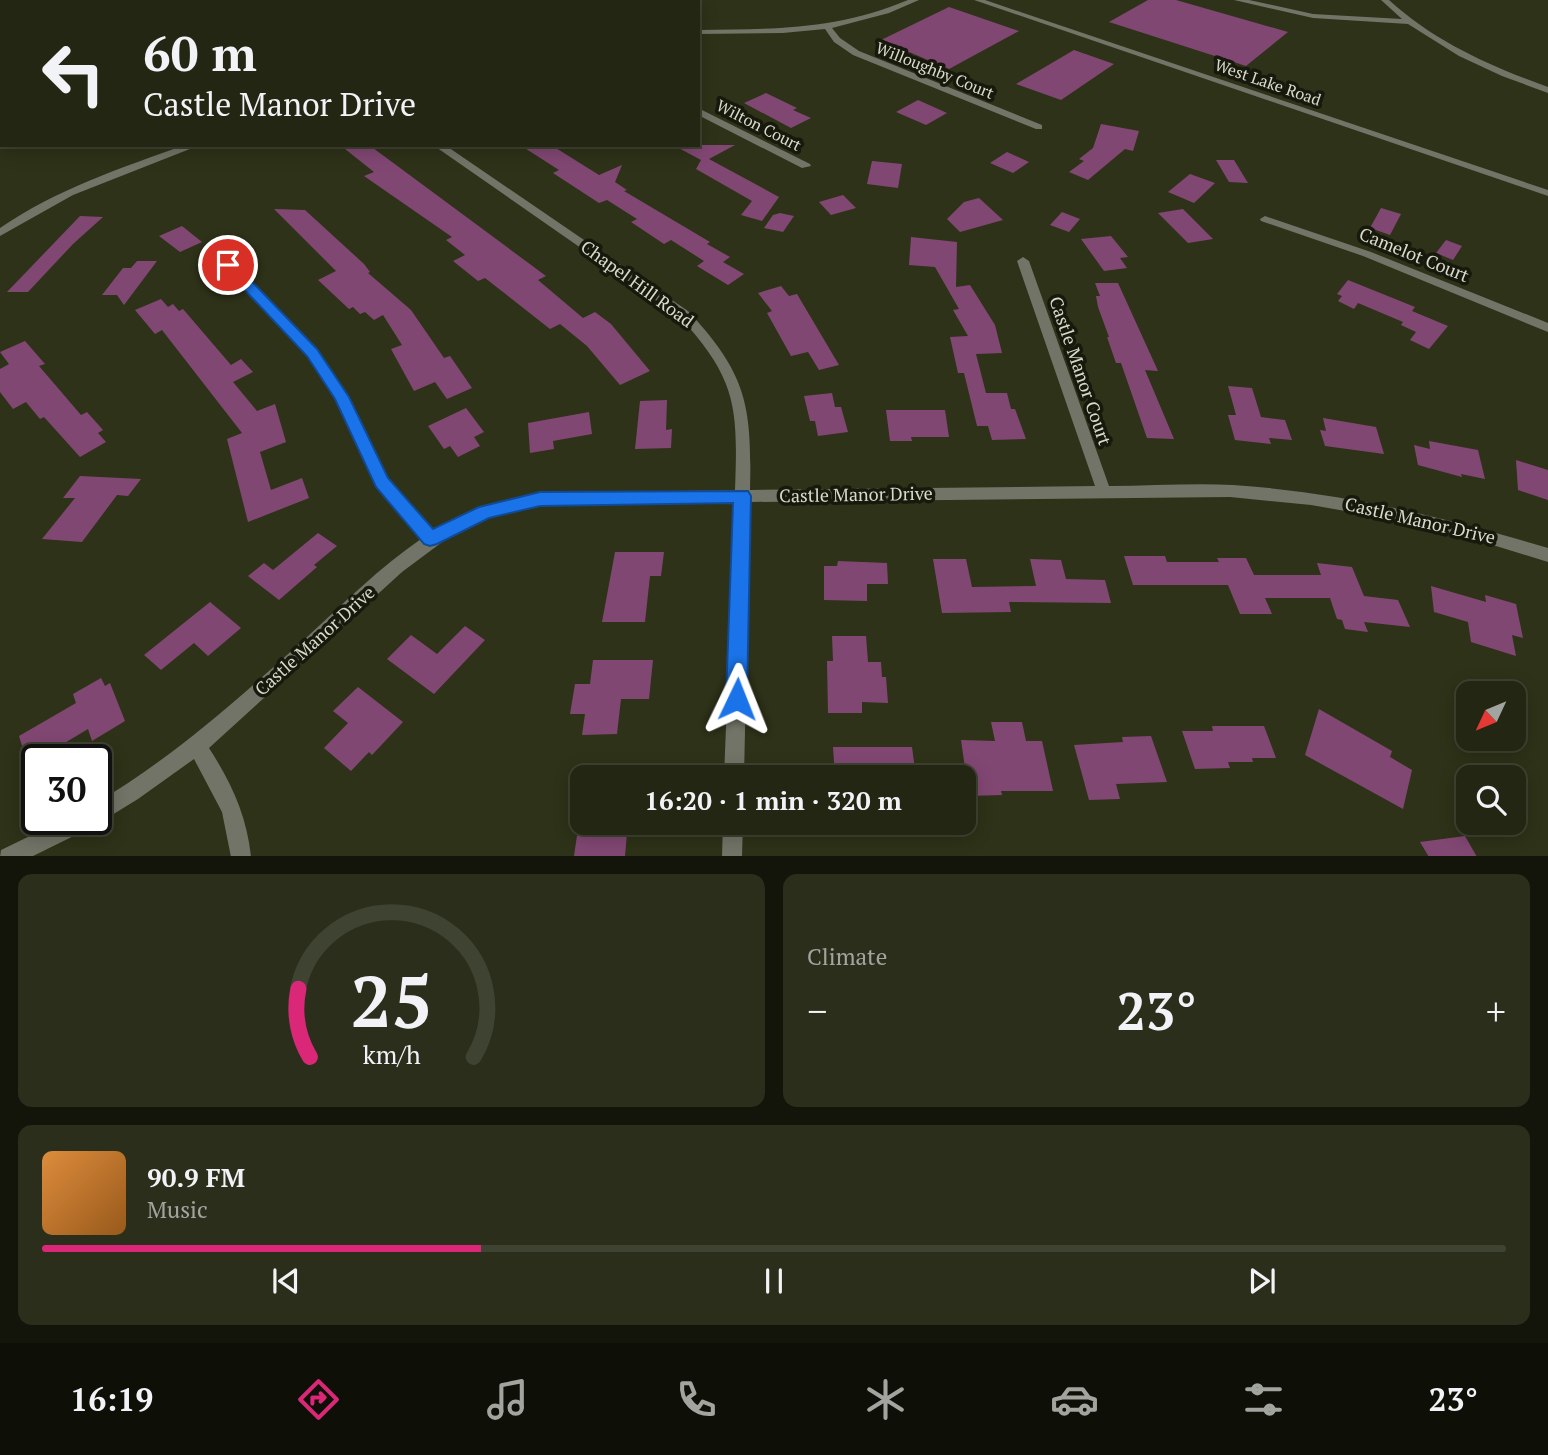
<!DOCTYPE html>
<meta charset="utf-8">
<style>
body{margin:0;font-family:"PT Serif",serif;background:#2a2e1b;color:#f1f3f6;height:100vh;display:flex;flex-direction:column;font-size:26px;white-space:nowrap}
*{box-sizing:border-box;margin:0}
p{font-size:23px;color:#a2a59f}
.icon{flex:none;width:38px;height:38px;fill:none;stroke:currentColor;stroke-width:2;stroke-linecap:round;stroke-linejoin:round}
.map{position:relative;height:856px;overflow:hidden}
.drawer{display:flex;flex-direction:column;gap:18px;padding:18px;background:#13150a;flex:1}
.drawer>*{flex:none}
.hud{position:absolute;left:0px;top:0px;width:700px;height:147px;box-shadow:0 4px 18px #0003,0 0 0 2px #3f4332;background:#222612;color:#f1f3f6;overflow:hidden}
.needle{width:46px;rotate:226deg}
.fabs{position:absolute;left:1456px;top:681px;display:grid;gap:14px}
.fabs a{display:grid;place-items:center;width:70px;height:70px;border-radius:14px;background:#222612;box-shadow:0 4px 18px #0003,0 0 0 2px #3f4332;font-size:35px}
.speed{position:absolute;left:21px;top:744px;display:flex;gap:14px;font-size:35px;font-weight:700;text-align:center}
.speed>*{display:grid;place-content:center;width:91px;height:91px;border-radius:50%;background:#222612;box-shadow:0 4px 18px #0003,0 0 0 2px #3f4332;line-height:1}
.speed .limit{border:4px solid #111;border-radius:10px;background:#fff;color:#111}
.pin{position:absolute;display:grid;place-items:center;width:60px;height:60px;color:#fff;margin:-30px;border:4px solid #fff;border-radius:50%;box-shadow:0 2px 7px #0007}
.me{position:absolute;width:77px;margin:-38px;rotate:2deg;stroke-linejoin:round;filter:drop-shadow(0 0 5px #0008)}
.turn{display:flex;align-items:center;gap:24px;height:147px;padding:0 28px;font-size:32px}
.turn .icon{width:91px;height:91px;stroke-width:2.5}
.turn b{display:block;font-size:49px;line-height:60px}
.big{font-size:52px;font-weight:700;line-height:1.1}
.drawer .widget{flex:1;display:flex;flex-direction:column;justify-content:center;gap:10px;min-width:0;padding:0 24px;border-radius:14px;background:#2a2e1b}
.drawer .dial{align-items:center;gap:0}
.dial svg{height:182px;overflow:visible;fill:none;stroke:#3f4332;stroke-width:7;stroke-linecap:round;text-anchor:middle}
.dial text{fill:#f1f3f6;stroke:none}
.song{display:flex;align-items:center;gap:21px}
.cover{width:84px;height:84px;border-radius:10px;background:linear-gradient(135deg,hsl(30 70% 55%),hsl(30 70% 35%))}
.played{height:7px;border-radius:4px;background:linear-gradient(90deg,#db2777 30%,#3f4332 30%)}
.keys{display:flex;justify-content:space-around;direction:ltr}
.heat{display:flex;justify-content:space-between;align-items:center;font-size:38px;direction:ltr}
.drawer .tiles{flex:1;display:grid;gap:18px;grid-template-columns:1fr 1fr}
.widget:last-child{grid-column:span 2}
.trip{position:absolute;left:570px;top:765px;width:406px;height:70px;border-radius:14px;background:#222612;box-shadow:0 4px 18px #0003,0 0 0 2px #3f4332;font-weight:700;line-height:70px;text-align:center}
.menu{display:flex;height:112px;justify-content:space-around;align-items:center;background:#0e0f07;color:#a2a59f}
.menu .icon{width:49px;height:49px}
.menu .selected{color:#db2777}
.menu b{font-size:32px;color:#f1f3f6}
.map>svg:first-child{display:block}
.building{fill:#814773}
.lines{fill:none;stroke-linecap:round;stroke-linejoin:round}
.lane{fill:#717467;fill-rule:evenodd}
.street{fill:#717467;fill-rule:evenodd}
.route{fill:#1a73e8;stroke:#114b97;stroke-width:2}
.labels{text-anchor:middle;stroke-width:7;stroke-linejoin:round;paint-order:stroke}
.far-street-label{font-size:16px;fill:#d8dbcb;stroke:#17190d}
.street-label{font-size:18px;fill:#d8dbcb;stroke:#17190d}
</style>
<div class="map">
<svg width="1548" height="857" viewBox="0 0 1548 857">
<rect width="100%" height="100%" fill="#2e3218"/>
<!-- building -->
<g class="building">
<path d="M1148,0H1176L1288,32L1246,66L1109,22Z"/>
<path d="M949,7L1019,31L949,69L881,40Z"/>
<path d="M1074,50L1114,64L1061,100L1016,84Z"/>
<path d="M766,93L797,108L793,110L811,118L791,128L744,103Z"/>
<path d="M918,100L947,113L926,125L896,112Z"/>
<path d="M1101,124L1139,131L1133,151L1125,149L1088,180L1069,172L1084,161L1079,159L1093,148Z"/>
<path d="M340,145H369L546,276L538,280L583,318L595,312L611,324L650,371L620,385L587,346L560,324L550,329L485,278L478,281L453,261L465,255L446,240L452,237L364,176L374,172Z"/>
<path d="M520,145H551L599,175L622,165L615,182L627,190L624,191L710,242L707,244L730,257L723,262L744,274L728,285L697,266L704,261L671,240L664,244L631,222L637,219L607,200L599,203L553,173L559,170Z"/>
<path d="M673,145H735L709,159L779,197L762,221L741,215L752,201L696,169L701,160Z"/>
<path d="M1007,152L1029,162L1013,173L990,163Z"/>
<path d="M1216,160H1234L1248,183L1229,182Z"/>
<path d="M872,161L902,164L898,188L867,184Z"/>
<path d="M1190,174L1215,183L1194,203L1168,192Z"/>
<path d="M843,195L856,208L831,215L819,202Z"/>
<path d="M979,198L1003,220L960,232L947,219L964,202Z"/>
<path d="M1381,208L1401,214L1390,235L1370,228Z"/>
<path d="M274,209L305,210L364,264L370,272L368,273L411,310L444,358L450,356L472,388L447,399L435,382L414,391L391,349L402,345L383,315L374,320L365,312L360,314L353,307L349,309L318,280L336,271Z"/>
<path d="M1183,209L1213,239L1188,243L1158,213Z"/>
<path d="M1062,212L1080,219L1069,232L1050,225Z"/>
<path d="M780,213L794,216L783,232L764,228L773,215Z"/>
<path d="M80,216L103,217L73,244L28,292H7Z"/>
<path d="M182,226L202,242L180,252L159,236Z"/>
<path d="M1111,236L1128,257L1120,258L1127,268L1104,271L1081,239Z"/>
<path d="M911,237L957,242L956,287L970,285L995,325L1002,353L976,354L986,393H1007L1011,409H1015L1026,439L992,440L988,426H977L964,373H958L950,337L968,336L953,310L959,309L935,267L909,265Z"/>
<path d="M1446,240L1462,246L1453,260L1436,253Z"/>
<path d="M137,261H157L124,305L117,295H102L123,268H131Z"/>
<path d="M1348,280L1415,307L1412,311L1448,326L1429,349L1410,340L1416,332L1401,325L1403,322L1358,303L1354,309L1338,301L1342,296L1337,294Z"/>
<path d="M1095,283H1118L1158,371L1145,370L1174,439L1147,438L1121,363H1116L1107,337H1109L1098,307L1096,296H1100Z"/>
<path d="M781,286L789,296L797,294L839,365L819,370L808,352L791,356L767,313L772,311L758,293Z"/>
<path d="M161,299L168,307L173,304L179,311L183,309L231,365L241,359L253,372L233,382L257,411L275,404L286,442L260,452L271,490L302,478L309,498L248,522L227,439L242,433L162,330L155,334L135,310Z"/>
<path d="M25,341L45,364L39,366L81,415L87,412L103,430L98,433L106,442L80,457L44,417L40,419L26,402L13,409L0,392V369L9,364L0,352Z"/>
<path d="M1228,386L1252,388L1261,417L1285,420L1292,440L1269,438L1271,444L1235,440L1228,415H1236Z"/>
<path d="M832,393L835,407H841L848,432L818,436L815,421H810L804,396Z"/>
<path d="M667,400L666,430L672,429L671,448L635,449L640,401Z"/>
<path d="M466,408L484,432L474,437L480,446L458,457L450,446L444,449L428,426Z"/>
<path d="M886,410H945L949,437H911L912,441H890Z"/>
<path d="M589,412L592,434L553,441L554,449L530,453L528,423Z"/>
<path d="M1323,418L1376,427L1384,454L1325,446L1320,430L1326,431Z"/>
<path d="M1429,441L1478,450L1485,479L1461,474L1462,477L1418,465L1414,445L1430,449Z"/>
<path d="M1516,460L1548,470V500L1518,490Z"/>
<path d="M80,476L141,479L128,496L117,495L82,542L42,539L75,498H63Z"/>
<path d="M318,533L337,546L314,565L317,567L279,600L248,576L264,563L273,570Z"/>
<path d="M615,552H664L661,576H650L645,622H602Z"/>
<path d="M1124,556H1165L1167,562H1219L1217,558H1246L1254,575H1321L1317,563L1352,567L1364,596L1398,600L1410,627L1364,622L1368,632L1345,629L1342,620L1337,619L1330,598H1265L1272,614H1240L1228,585H1133Z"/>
<path d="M933,559H966L972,587L1036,586L1030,559L1061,560L1066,579L1105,580L1111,603L1009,602L1011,612L942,613Z"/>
<path d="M838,561L887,563L888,584H867V601L824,600V566H837Z"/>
<path d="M1431,586L1486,602L1485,595L1516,604L1523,638L1512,635L1516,656L1471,642L1468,622L1434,612Z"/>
<path d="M210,602L241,628L208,656L194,643L161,670L144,655Z"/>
<path d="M465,626L485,640L434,694L387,659L411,635L437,654Z"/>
<path d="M832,636H866L868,662H881L882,677H886L888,703L862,702V713H828L827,661H833Z"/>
<path d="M593,660H653L649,699H621L617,734L582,735L585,714H570L575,684H590Z"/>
<path d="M101,678L105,686L110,683L125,721L92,741L88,729L28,765L19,736L76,703L73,694Z"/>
<path d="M358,687L403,722L372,755L369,752L351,771L324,748L348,723L333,711Z"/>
<path d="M1319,709L1392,751L1390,757L1412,770L1403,809L1305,755Z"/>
<path d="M991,722H1022L1026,741H1042L1053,791H1001L1002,795L969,796L961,740L995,741Z"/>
<path d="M1212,726H1264L1276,758H1252L1253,762H1228L1230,768L1195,769L1182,731H1213Z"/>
<path d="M1151,736L1167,782L1116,784L1120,799L1089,800L1074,745L1123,742L1122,737Z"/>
<path d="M833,747H912L916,777H835Z"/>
<path d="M579,822H628L625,856H574Z"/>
<path d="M1465,836L1477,857H1429L1420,842Z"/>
</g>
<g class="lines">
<!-- lane -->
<rect class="lane" x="0" y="109" width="2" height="4"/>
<!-- street -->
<g class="street">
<path d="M54,0H62L63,2H55Z"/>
<path d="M266,0H275L277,2H268Z"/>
<path d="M336,0H348L333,2Z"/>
<path d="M651,0H659L649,2Z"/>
<path d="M908,0H919L889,13L832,28L840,38L859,51L1042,125V129H1036L853,55L834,42L825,29L783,33L698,34V30C775,29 836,30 908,0Z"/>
<path d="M974,0H985L1548,190V196Z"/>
<path d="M1234,0H1249L1313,14L1402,19L1381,0H1389C1435,42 1490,66 1548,87V93L1502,76L1459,56L1408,24L1313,18Z"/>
<path d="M0,29H2L0,34Z"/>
<path d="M0,61L2,62V69L0,68Z"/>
<rect x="0" y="91" width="2" height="6"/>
<path d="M698,108L810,164L811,166L802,168L698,115Z"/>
<path d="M185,145H200L73,195L0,236V228C57,189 121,168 185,145Z"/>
<path d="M433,145H445L688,311C747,374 752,406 750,490L1095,486L1017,261L1023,257L1029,261L1109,486C1150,486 1192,483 1233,485C1340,492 1445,517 1548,548V562L1470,538L1391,519L1311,505L1230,497L750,502L744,777H724L735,502L562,504L527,508L498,515L474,524L449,537L402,572L209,748C231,782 247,816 251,857H231L222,812L194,759L138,799L94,826L31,857H0L1,850L65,819H96V803C174,757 240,697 307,637C343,604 380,567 421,539L377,486L336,398L307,355L224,268V262H232L317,349L349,397L388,478L433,531C491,492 559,492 626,491C663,491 699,491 735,490C738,407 737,380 680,317Z"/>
<path d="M1265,216L1371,252L1548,323V332L1363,256L1261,221L1260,219Z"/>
<path d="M723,822H743L742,857H722Z"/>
</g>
</g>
<!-- route -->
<path class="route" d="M228,261L233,262L317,349L349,397L388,478L433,529L479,507L540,492L748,491L751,496L747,699L744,706L737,709L729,706L726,699L733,503L540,506L489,518L437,544L430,546L424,544L376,487L335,399L307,356L224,268V262Z"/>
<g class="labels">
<!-- far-street labels -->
<g class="far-street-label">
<text transform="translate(935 70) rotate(22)" y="6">Willoughby Court</text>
<text transform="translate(1268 82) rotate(19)" y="6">West Lake Road</text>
<text transform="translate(759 125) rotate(27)" y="6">Wilton Court</text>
</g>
<!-- street labels -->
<g class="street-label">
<text transform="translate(1414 255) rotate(22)" y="6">Camelot Court</text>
<text transform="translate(637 284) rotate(36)" y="6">Chapel Hill Road</text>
<text transform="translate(1080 371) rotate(71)" y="6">Castle Manor Court</text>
<text transform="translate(856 495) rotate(-1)" y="6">Castle Manor Drive</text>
<text transform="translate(1420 521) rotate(13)" y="6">Castle Manor Drive</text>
<text transform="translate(315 641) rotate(-42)" y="6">Castle Manor Drive</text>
</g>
</g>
</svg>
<div class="fabs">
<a><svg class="needle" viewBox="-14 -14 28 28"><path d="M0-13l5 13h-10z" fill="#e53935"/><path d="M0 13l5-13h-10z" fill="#a2a59f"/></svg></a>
<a><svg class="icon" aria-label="search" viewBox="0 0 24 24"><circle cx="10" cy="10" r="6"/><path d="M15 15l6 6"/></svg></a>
</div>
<div class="speed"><div class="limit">30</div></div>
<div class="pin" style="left:228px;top:265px;background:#d93025"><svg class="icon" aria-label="arrive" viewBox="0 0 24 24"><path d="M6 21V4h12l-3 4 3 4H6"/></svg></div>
<svg class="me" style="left:737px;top:699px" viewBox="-20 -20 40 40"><path d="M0-17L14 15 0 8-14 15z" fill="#1a73e8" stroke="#fff" stroke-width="4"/></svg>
<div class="trip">16:20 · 1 min · 320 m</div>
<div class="hud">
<div class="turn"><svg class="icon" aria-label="left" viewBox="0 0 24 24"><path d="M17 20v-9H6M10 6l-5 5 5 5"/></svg><div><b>60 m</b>Castle Manor Drive</div></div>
</div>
</div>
<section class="drawer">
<div class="tiles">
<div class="widget dial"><svg viewBox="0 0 100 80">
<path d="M14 69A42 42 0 1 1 86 69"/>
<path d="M14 69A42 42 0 0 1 9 39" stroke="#db2777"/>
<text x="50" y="56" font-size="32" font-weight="700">25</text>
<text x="50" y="72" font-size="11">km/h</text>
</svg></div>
<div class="widget"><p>Climate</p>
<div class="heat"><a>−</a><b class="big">23°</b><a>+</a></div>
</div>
<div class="widget">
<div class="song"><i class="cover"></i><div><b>90.9 FM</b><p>Music</p></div></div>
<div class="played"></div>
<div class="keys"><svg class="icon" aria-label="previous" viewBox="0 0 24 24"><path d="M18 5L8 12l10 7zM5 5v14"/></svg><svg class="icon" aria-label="pause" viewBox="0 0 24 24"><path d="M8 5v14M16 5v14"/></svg><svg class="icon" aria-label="next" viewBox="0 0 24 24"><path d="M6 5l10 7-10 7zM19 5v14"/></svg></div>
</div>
</div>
</section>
<nav class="menu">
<b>16:19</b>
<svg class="icon selected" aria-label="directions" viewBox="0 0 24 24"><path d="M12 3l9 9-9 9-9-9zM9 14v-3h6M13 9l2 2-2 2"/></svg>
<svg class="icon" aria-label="music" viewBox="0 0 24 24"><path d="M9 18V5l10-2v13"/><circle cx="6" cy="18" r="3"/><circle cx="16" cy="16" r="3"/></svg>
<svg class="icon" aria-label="phone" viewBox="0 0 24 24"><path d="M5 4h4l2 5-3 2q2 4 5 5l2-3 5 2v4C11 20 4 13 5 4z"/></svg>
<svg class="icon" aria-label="climate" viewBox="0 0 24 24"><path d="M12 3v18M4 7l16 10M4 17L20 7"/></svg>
<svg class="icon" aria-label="car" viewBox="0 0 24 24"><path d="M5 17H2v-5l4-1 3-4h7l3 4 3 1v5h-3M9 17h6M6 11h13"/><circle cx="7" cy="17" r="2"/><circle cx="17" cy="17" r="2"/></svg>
<svg class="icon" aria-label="filters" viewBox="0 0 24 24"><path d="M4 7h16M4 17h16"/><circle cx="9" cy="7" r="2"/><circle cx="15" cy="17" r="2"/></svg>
<b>23°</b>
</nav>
